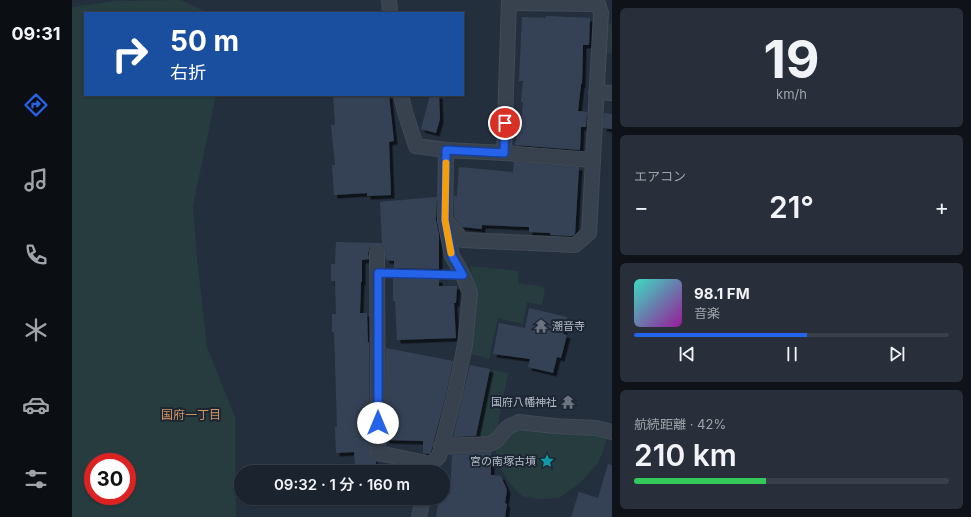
<!DOCTYPE html>
<html lang="ja">
<meta charset="utf-8">
<style>
body{margin:0;font-family:Inter,"Noto Sans JP",sans-serif;background:#282f3a;color:#f1f3f6;height:100vh;display:flex;flex-direction:column;font-size:15px;white-space:nowrap}
*{box-sizing:border-box;margin:0}
p{font-size:13px;color:#a0a4aa}
.icon{flex:none;width:22px;height:22px;fill:none;stroke:currentColor;stroke-width:2;stroke-linecap:round;stroke-linejoin:round}
.map{position:relative;flex:1;overflow:hidden}
.side{display:flex;flex-direction:column;gap:8px;padding:8px;background:#0f1319;width:359px}
.side>*{flex:none}
.banner{position:absolute;left:12px;top:12px;width:380px;height:84px;border-radius:0px;box-shadow:0 1px 3px #0004,0 0 0 1px #39404a;background:#1a4fa0;color:#fff;overflow:hidden}
.speed{position:absolute;left:12px;top:453px;display:flex;gap:8px;font-size:20px;font-weight:700;text-align:center}
.speed>*{display:grid;place-content:center;width:52px;height:52px;border-radius:50%;background:#1b232e;box-shadow:0 1px 3px #0004,0 0 0 1px #39404a;line-height:1}
.speed .limit{border:6px solid #d22;background:#fff;color:#111}
.pin{position:absolute;display:grid;place-items:center;width:34px;height:34px;color:#fff;margin:-17px;border:2px solid #fff;border-radius:50%;box-shadow:0 1px 4px #0007}
.me{position:absolute;width:44px;margin:-22px;rotate:0deg;stroke-linejoin:round;filter:drop-shadow(0 0 3px #0008)}
.turn{display:flex;align-items:center;gap:14px;height:84px;padding:0 20px;font-size:18px}
.turn .icon{width:52px;height:52px;stroke-width:2.5}
.turn b{display:block;font-size:28px;line-height:34px}
.big{font-size:30px;font-weight:600;line-height:1.1}
.side .widget{flex:1;display:flex;flex-direction:column;justify-content:center;gap:6px;min-width:0;padding:0 14px;border-radius:6px;background:#282f3a}
.side .dial{align-items:center;gap:0}
.dial b{font-size:52px;line-height:1}
.song{display:flex;align-items:center;gap:12px}
.cover{width:48px;height:48px;border-radius:6px;background:linear-gradient(135deg,hsl(170 70% 55%),hsl(300 70% 35%))}
.played{height:4px;border-radius:2px;background:linear-gradient(90deg,#2563eb 55%,#39404a 55%)}
.keys{display:flex;justify-content:space-around;direction:ltr}
.heat{display:flex;justify-content:space-between;align-items:center;font-size:22px;direction:ltr}
.charge{height:6px;border-radius:3px;background:linear-gradient(90deg,#34c759 42%,#39404a 0)}
.trip{position:absolute;left:162px;top:465px;width:216px;height:40px;border-radius:20px;background:#1b232e;box-shadow:0 1px 3px #0004,0 0 0 1px #39404a;font-weight:600;line-height:40px;text-align:center}
main{display:flex;flex:1;min-height:0}
.menu{display:flex;flex-direction:column;width:72px;justify-content:space-around;align-items:center;background:#0b0e12;color:#a0a4aa}
.menu .icon{width:28px;height:28px}
.menu .active{color:#2563eb}
.menu b{font-size:18px;color:#f1f3f6}
.map>svg:first-child{display:block}
.green{fill:#263c3f;fill-rule:evenodd}
.building{fill:#364354;filter:url(#shadow)}
.lines{fill:none;stroke-linecap:round;stroke-linejoin:round}
.service-casing{stroke:#414a57;stroke-width:9}
.minor-casing{stroke:#414a57;stroke-width:16}
.service{stroke:#38414e;stroke-width:7}
.minor{stroke:#38414e;stroke-width:14}
.route-casing{stroke:#184099;stroke-width:10}
.route{stroke:#2563eb;stroke-width:7}
.slow{stroke:#f59e0b;stroke-width:7}
.labels{text-anchor:middle;stroke-width:4;stroke-linejoin:round;paint-order:stroke}
.poi-label{font-size:11px;fill:#b4bcc9;stroke:#1d2633;text-anchor:end}
.neighbourhood-label{font-size:12px;fill:#d59563;stroke:#1d2633}
</style>
<main>
<nav class="menu">
<b>09:31</b>
<svg class="icon active" aria-label="directions" viewBox="0 0 24 24"><path d="M12 3l9 9-9 9-9-9zM9 14v-3h6M13 9l2 2-2 2"/></svg>
<svg class="icon" aria-label="music" viewBox="0 0 24 24"><path d="M9 18V5l10-2v13"/><circle cx="6" cy="18" r="3"/><circle cx="16" cy="16" r="3"/></svg>
<svg class="icon" aria-label="phone" viewBox="0 0 24 24"><path d="M5 4h4l2 5-3 2q2 4 5 5l2-3 5 2v4C11 20 4 13 5 4z"/></svg>
<svg class="icon" aria-label="climate" viewBox="0 0 24 24"><path d="M12 3v18M4 7l16 10M4 17L20 7"/></svg>
<svg class="icon" aria-label="car" viewBox="0 0 24 24"><path d="M5 17H2v-5l4-1 3-4h7l3 4 3 1v5h-3M9 17h6M6 11h13"/><circle cx="7" cy="17" r="2"/><circle cx="17" cy="17" r="2"/></svg>
<svg class="icon" aria-label="filters" viewBox="0 0 24 24"><path d="M4 7h16M4 17h16"/><circle cx="9" cy="7" r="2"/><circle cx="15" cy="17" r="2"/></svg>
</nav>
<div class="map">
<svg width="540" height="517" viewBox="0 0 540 517">
<defs>
<filter id="shadow"><feDropShadow dx="3.5" dy="3.5" stdDeviation="0" flood-color="#0009"/></filter>
</defs>
<rect width="100%" height="100%" fill="#242f3e"/>
<!-- green -->
<g class="green">
<path d="M109,0L134,12V13H13V95H144L121,206L125,258L135,347L163,417L164,517H0V7L44,1ZM21,462H55V496H21Z"/>
<path d="M540,23V54L534,53V26Z"/>
<path d="M398,266L447,271L446,283L473,287L470,305L455,302L451,324L426,318L417,359L396,353L403,317L402,285Z"/>
<path d="M420,370L436,373L426,426L422,435L405,441Z"/>
<path d="M447,429L535,436L532,449L526,463L508,483L487,498L468,499L450,496L438,484L428,467L424,455V448L440,433Z"/>
</g>
<!-- building -->
<g class="building">
<path d="M474,16L518,18L517,45H511L510,84H509L506,111L515,112L514,127H509L508,150L443,145L445,132H448L451,102H449L451,81H447L450,17L474,18Z"/>
<path d="M261,95H317L322,141L317,142L319,195L295,196V193L262,195L260,165H263L259,125H263Z"/>
<path d="M358,95H367L368,119L364,133L349,129Z"/>
<path d="M532,113L540,114V129L531,128Z"/>
<path d="M442,162L507,167L503,234L500,236L478,235V233L457,232V227L410,225V229L390,227L382,217V196H385L387,167L441,172Z"/>
<path d="M365,197L364,220L367,235V269L322,268V261L314,260L312,249L310,246L305,245L301,246L298,248L296,253L297,259L290,260V282H289L288,313H295L296,342H297L298,453L299,457L301,459L304,461V465L283,466L282,452L264,453L263,427H265L263,361L262,332H260V314H264L263,281H259V264H263L264,242L310,243L308,202L329,200L330,202V200Z"/>
<path d="M321,278L367,279V286H385L384,303H382L384,338L325,340L323,301H321Z"/>
<path d="M457,308L495,317L491,334L495,335L489,358L485,357L481,373L456,367L458,359L421,354L427,323L453,328Z"/>
<path d="M314,348L381,361L374,395L359,452L357,454L351,453V441L314,440Z"/>
<path d="M398,365L418,369L404,436L381,437L390,399Z"/>
<path d="M419,452V475L429,476L435,490L433,503L435,504L433,517H364L367,498H371V493L378,494L380,455H376V454Z"/>
<path d="M536,464L540,465V517H499L507,492L526,498Z"/>
</g>
<g class="lines">
<defs>
<path id="service" d="M306,273L391,275"/>
<g id="minor">
<path d="M317,0L318,13"/>
<path d="M524,92L540,93"/>
<path d="M329,95L333,112L344,146L374,150L373,220L380,256L391,275L398,293L393,345L382,397L367,456L359,464"/>
<path d="M374,150L432,153L521,160"/>
<path d="M432,153L437,0"/>
<path d="M373,220L390,240L503,245L517,233L529,13L526,4L437,3"/>
<path d="M305,253L306,453L359,464L357,472"/>
<path d="M369,446L418,444L425,440L434,429L438,426L447,422L482,426L524,428L540,432"/>
<path d="M347,517L351,498"/>
</g>
</defs>
<!-- service casing -->
<use href="#service" class="service-casing"/>
<!-- minor casing -->
<use href="#minor" class="minor-casing"/>
<!-- service -->
<use href="#service" class="service"/>
<!-- minor -->
<use href="#minor" class="minor"/>
</g>
<g class="lines">
<defs>
<path id="route" d="M306,423V273L391,275L380,256L373,220L374,150L432,153L433,123"/>
</defs>
<!-- route casing -->
<use href="#route" class="route-casing"/>
<!-- route -->
<use href="#route" class="route"/>
<!-- slow -->
<path class="slow" d="M374,163L373,220L379,253"/>
</g>
<!-- icons -->
<defs>
<symbol id="temple-bare" viewBox="-9 -9 18 18"><path d="M0-6L5-2H3V0L6.5 2.5H4V6H1.5V3h-3V6H-4V2.5H-6.5L-3 0V-2H-5Z" fill="#6b7280" stroke="#1d2633" stroke-width="2.5" paint-order="stroke"/></symbol>
<symbol id="sight-bare" viewBox="-9 -9 18 18"><path d="M0-6L1.8-2.2L6-1.7L2.9 1.2L3.7 5.4L0 3.3L-3.7 5.4L-2.9 1.2L-6-1.7L-1.8-2.2Z" fill="#0f9aa8" stroke="#1d2633" stroke-width="2.5" paint-order="stroke"/></symbol>
</defs>
<g fill-rule="evenodd">
<use href="#temple-bare" x="459" y="316" width="20" height="20"/>
<use href="#temple-bare" x="486" y="392" width="20" height="20"/>
<use href="#sight-bare" x="465" y="451" width="20" height="20"/>
</g>
<g class="labels">
<!-- poi labels -->
<g class="poi-label">
<text x="480" y="330" text-anchor="start">潮音寺</text>
<text x="485" y="406">国府八幡神社</text>
<text x="464" y="465">宮の南塚古墳</text>
</g>
<!-- neighbourhood labels -->
<g class="neighbourhood-label">
<text x="119" y="419">国府一丁目</text>
</g>
</g>
</svg>
<div class="speed"><div class="limit">30</div></div>
<div class="pin" style="left:433px;top:123px;background:#d93025"><svg class="icon" aria-label="arrive" viewBox="0 0 24 24"><path d="M6 21V4h12l-3 4 3 4H6"/></svg></div>
<svg class="me" style="left:306px;top:423px" viewBox="-20 -20 40 40"><circle r="19" fill="#fff"/><path d="M0-13L10 11 0 6-10 11z" fill="#2563eb"/></svg>
<div class="trip">09:32 · 1 分 · 160 m</div>
<div class="banner">
<div class="turn"><svg class="icon" aria-label="right" viewBox="0 0 24 24"><path d="M7 20v-9h11M14 6l5 5-5 5"/></svg><div><b>50 m</b>右折</div></div>
</div>
</div>
<section class="side">
<div class="widget dial"><b>19</b><p>km/h</p></div>
<div class="widget"><p>エアコン</p>
<div class="heat"><a>−</a><b class="big">21°</b><a>+</a></div>
</div>
<div class="widget">
<div class="song"><i class="cover"></i><div><b>98.1 FM</b><p>音楽</p></div></div>
<div class="played"></div>
<div class="keys"><svg class="icon" aria-label="previous" viewBox="0 0 24 24"><path d="M18 5L8 12l10 7zM5 5v14"/></svg><svg class="icon" aria-label="pause" viewBox="0 0 24 24"><path d="M8 5v14M16 5v14"/></svg><svg class="icon" aria-label="next" viewBox="0 0 24 24"><path d="M6 5l10 7-10 7zM19 5v14"/></svg></div>
</div>
<div class="widget"><p>航続距離 · 42%</p><b class="big">210 km</b><div class="charge"></div></div>
</section>
</main>
